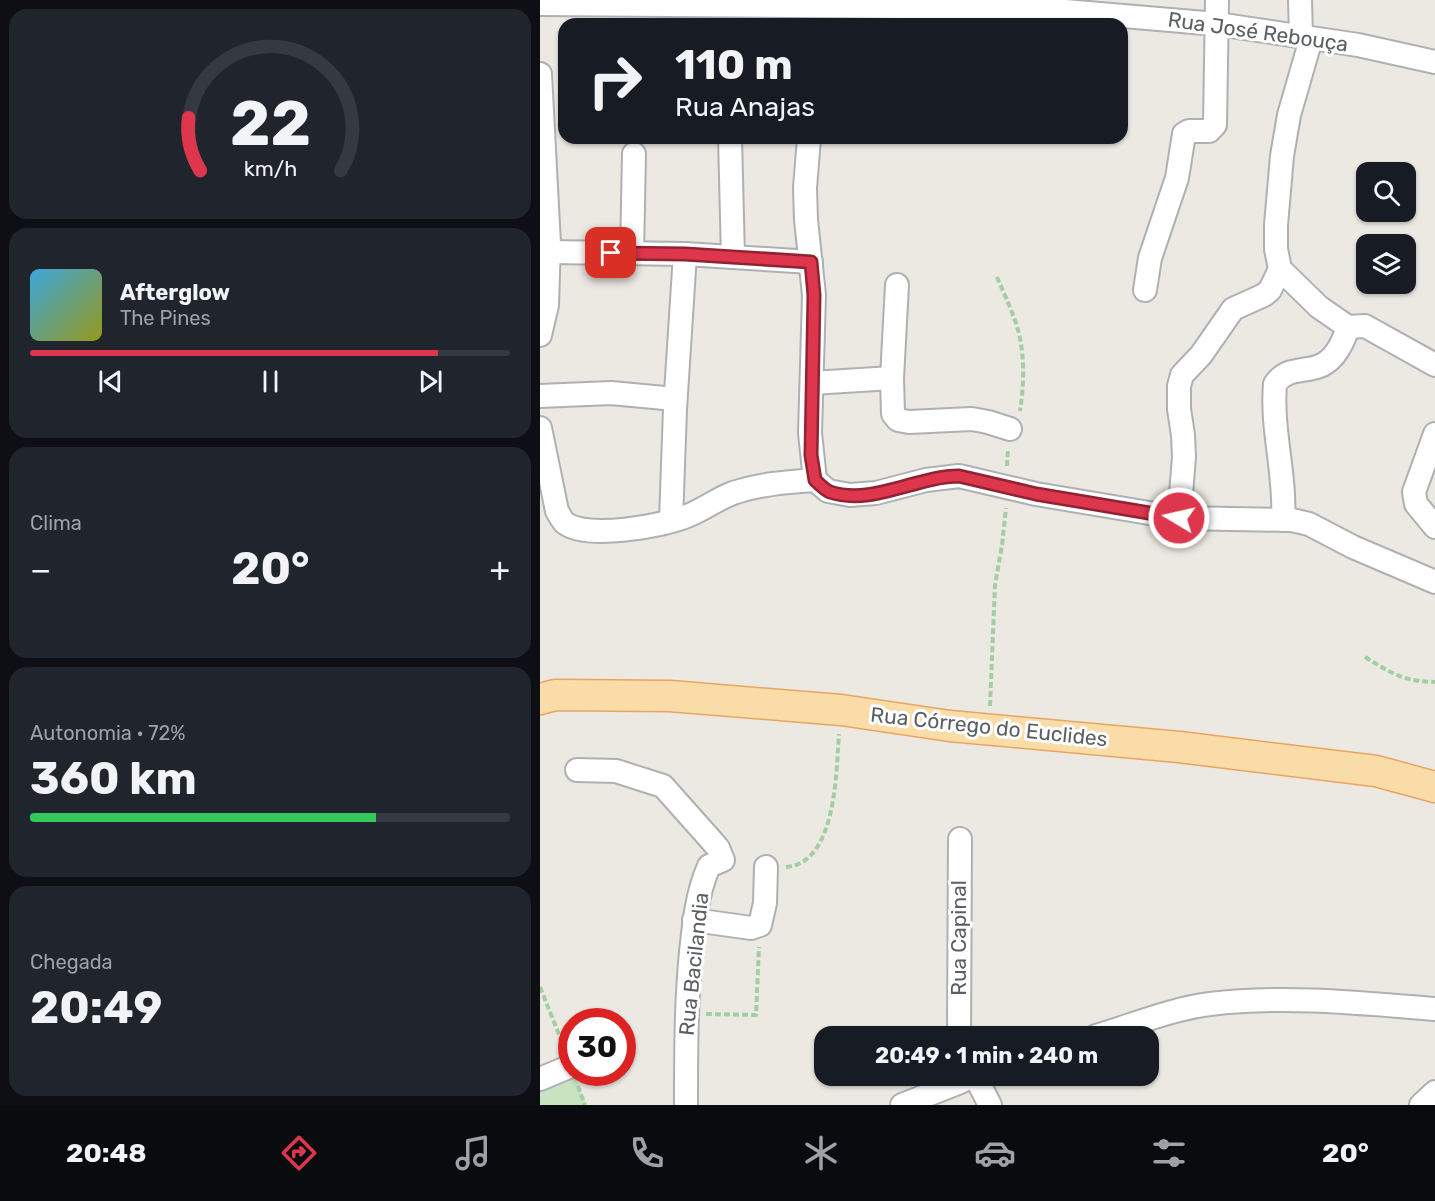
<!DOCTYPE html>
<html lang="pt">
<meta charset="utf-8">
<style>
body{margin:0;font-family:Rubik,sans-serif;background:#20242c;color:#f1f3f6;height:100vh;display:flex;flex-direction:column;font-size:22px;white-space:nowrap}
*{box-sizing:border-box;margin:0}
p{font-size:20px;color:#9ea1a6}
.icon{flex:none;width:33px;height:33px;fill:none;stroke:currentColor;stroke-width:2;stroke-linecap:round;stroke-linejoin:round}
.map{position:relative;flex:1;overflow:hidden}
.sheet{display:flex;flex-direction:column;gap:9px;padding:9px;background:#0d0f14;width:540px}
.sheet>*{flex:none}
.banner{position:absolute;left:18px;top:18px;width:570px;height:126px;border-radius:18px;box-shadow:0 2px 4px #0004;background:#171b24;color:#f1f3f6;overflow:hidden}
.fabs{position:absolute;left:816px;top:162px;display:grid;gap:12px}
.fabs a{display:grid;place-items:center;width:60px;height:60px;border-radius:12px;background:#171b24;box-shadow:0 2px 4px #0004;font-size:30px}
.speed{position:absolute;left:18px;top:1008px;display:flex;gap:12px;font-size:30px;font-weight:700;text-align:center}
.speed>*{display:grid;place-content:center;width:78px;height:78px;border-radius:50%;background:#171b24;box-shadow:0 2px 4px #0004;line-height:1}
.speed .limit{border:9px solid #d22;background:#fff;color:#111}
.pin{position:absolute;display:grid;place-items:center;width:51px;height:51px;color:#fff;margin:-26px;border-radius:12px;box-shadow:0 3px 9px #0006}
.me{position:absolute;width:66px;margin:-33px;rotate:279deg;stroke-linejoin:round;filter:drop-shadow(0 0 4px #0008)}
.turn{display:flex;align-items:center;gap:21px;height:126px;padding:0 18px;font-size:27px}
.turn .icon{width:78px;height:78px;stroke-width:2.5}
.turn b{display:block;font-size:42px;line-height:51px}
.big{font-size:45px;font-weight:700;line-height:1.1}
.sheet .tile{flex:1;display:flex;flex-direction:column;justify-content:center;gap:9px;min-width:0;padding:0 21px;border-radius:18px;background:#20242c}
.sheet .dial{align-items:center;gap:0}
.dial svg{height:156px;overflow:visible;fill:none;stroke:#363941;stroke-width:7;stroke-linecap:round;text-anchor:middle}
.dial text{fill:#f1f3f6;stroke:none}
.song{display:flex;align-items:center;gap:18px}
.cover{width:72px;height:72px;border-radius:9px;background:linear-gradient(135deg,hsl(200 70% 55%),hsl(60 70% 35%))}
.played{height:6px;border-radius:3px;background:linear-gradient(90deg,#de364d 85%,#363941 85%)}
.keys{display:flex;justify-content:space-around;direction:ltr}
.heat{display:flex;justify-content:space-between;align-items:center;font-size:33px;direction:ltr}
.charge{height:9px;border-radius:4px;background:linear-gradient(90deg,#34c759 72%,#363941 0)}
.trip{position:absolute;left:274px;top:1026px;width:345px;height:60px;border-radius:18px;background:#171b24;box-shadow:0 2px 4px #0004;font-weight:700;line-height:60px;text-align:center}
.tabs{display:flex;height:96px;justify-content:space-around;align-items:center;background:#090b0e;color:#9ea1a6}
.tabs .icon{width:42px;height:42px}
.tabs .active{color:#de364d}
.tabs b{font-size:27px;color:#f1f3f6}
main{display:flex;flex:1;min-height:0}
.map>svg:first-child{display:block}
.green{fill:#c7e3c0}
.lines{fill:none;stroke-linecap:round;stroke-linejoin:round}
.minor-casing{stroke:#aeb1b4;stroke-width:26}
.major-casing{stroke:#e9a55f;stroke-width:33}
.path{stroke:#a1cfa3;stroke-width:4;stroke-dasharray:6 3;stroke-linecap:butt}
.minor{stroke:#fff;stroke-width:22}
.major{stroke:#fadca9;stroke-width:30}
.route-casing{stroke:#902332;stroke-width:15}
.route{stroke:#de364d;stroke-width:10}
.labels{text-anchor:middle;stroke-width:6;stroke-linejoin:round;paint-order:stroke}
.street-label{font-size:21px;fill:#5a5f62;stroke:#fff}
</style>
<main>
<section class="sheet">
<div class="tile dial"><svg viewBox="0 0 100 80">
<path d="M14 69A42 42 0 1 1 86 69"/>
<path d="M14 69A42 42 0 0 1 8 42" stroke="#de364d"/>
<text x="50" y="56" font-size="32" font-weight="700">22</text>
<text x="50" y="72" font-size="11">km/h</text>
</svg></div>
<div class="tile">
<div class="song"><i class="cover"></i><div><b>Afterglow</b><p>The Pines</p></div></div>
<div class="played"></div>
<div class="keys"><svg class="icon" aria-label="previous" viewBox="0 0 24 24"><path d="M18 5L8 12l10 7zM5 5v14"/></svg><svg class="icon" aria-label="pause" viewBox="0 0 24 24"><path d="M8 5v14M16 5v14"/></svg><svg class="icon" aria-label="next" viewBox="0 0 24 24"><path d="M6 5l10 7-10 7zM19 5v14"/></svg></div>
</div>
<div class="tile"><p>Clima</p>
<div class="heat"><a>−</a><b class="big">20°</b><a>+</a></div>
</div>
<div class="tile"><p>Autonomia · 72%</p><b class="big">360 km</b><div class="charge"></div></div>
<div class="tile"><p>Chegada</p><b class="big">20:49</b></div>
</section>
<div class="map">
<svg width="895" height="1105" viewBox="0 0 895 1105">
<rect width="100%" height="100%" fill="#ece8e2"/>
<!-- green -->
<path class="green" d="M34,1073L46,1105H0V1084Z"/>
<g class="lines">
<defs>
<g id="minor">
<path d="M760,0L761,36"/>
<path d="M0,4L490,8L677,24L818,45L895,62"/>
<path d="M771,39L749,115L742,156L736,225V249L740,269L779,307L808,327L825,326L895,365"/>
<path d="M0,74L9,244L7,305L0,335"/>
<path d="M190,138L193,257"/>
<path d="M269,138L265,188L266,220L274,295L270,433L275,480"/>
<path d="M9,252L145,254L271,262"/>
<path d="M92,253L94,154"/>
<path d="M357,285L352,378L353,414L358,420L369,422L432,419L448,422L470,429"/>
<path d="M605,290L610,258L637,178L644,134L649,131H669L675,125L677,0"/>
<path d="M272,383L352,378"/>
<path d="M0,396L71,393L135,399"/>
<path d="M0,428L17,511C19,514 22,521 25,523C47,540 123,526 147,516C163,510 177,499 193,493C219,484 248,482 275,480L288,491L310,495L336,493L386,480L419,476L496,494L639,518L752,520L769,524L813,547L895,582"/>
<path d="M895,434L874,492L876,504L895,527"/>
<path d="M639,518L644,457L643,435L639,409V386L642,375L661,355L693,309L724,295L730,290L740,269"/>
<path d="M743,520C746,475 731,430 735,384C746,368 760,372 777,367C794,362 803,343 808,327"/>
<path d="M131,521L135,409L145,254"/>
<path d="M37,770L76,771L123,786L171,840L178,848L183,860L169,866C157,893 154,923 151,952C146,1003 146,1054 146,1105"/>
<path d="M154,920L211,928L220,925L225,903L226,867"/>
<path d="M419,1036L420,839"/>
<path d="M556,1036C593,1025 631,1009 670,1004C745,995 821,1003 895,1009"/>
<path d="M435,1076L450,1105"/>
<path d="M0,1079L31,1066"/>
<path d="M362,1105L418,1083L433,1076"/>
<path d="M881,1105L895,1092"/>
</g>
<path id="major" d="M0,699L15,695L130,696L301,710L410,726L639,747L836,771L895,787"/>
</defs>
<!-- minor casing -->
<use href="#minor" class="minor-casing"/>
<!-- major casing -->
<use href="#major" class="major-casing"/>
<!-- path -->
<g class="path">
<path d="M457,277C464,294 473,312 478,330C485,355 484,386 480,411"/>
<path d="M467,466L468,449"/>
<path d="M825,657C853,674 862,681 895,682"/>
<path d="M450,706L455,585L462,545L466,508"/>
<path d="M246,867C297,863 296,771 299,734"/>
<path d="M0,987L24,1047"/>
<path d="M166,1014L216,1015L219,947"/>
<path d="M38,1086L45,1105"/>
</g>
<!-- minor -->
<use href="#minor" class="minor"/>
<!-- major -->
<use href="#major" class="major"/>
</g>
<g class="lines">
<defs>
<path id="route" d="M71,253L145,254L271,262L274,295L271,455L275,480C279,484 285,490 290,492C332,506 377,476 419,476L496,494L639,518"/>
</defs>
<!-- route casing -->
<use href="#route" class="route-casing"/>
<!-- route -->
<use href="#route" class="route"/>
</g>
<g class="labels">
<!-- street labels -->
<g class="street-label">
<text transform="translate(718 32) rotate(8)" y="7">Rua José Rebouça</text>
<text transform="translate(449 727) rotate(6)" y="7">Rua Córrego do Euclides</text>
<text transform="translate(419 938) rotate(-90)" y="7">Rua Capinal</text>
<text transform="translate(154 964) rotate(-84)" y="7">Rua Bacilandia</text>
</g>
</g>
</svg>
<div class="fabs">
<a><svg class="icon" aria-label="search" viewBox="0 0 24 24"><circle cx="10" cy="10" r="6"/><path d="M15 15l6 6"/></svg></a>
<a><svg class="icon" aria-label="layers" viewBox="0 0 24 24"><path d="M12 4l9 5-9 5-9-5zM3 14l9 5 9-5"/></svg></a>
</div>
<div class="speed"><div class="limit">30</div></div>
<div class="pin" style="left:71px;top:253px;background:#d93025"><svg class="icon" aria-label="arrive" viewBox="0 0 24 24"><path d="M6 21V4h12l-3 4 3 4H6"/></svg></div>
<svg class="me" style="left:639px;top:518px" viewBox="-20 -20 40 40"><circle r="17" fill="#de364d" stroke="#fff" stroke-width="3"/><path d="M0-11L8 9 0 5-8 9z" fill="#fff"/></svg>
<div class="trip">20:49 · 1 min · 240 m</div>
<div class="banner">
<div class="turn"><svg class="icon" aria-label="right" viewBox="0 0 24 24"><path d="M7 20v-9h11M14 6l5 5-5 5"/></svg><div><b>110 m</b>Rua Anajas</div></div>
</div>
</div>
</main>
<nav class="tabs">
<b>20:48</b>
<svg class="icon active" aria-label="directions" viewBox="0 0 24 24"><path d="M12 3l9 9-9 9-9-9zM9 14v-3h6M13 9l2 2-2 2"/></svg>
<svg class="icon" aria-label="music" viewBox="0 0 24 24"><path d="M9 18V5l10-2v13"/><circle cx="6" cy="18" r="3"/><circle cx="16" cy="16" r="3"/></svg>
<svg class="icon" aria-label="phone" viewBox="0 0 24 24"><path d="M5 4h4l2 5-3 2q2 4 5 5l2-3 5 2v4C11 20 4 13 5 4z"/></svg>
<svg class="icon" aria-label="climate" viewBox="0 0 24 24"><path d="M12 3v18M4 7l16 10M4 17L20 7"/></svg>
<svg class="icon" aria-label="car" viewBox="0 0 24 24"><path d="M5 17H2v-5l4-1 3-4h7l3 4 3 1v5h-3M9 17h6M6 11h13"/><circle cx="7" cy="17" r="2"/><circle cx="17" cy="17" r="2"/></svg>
<svg class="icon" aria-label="filters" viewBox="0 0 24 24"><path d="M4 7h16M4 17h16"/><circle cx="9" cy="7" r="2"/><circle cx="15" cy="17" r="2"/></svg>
<b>20°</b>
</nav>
